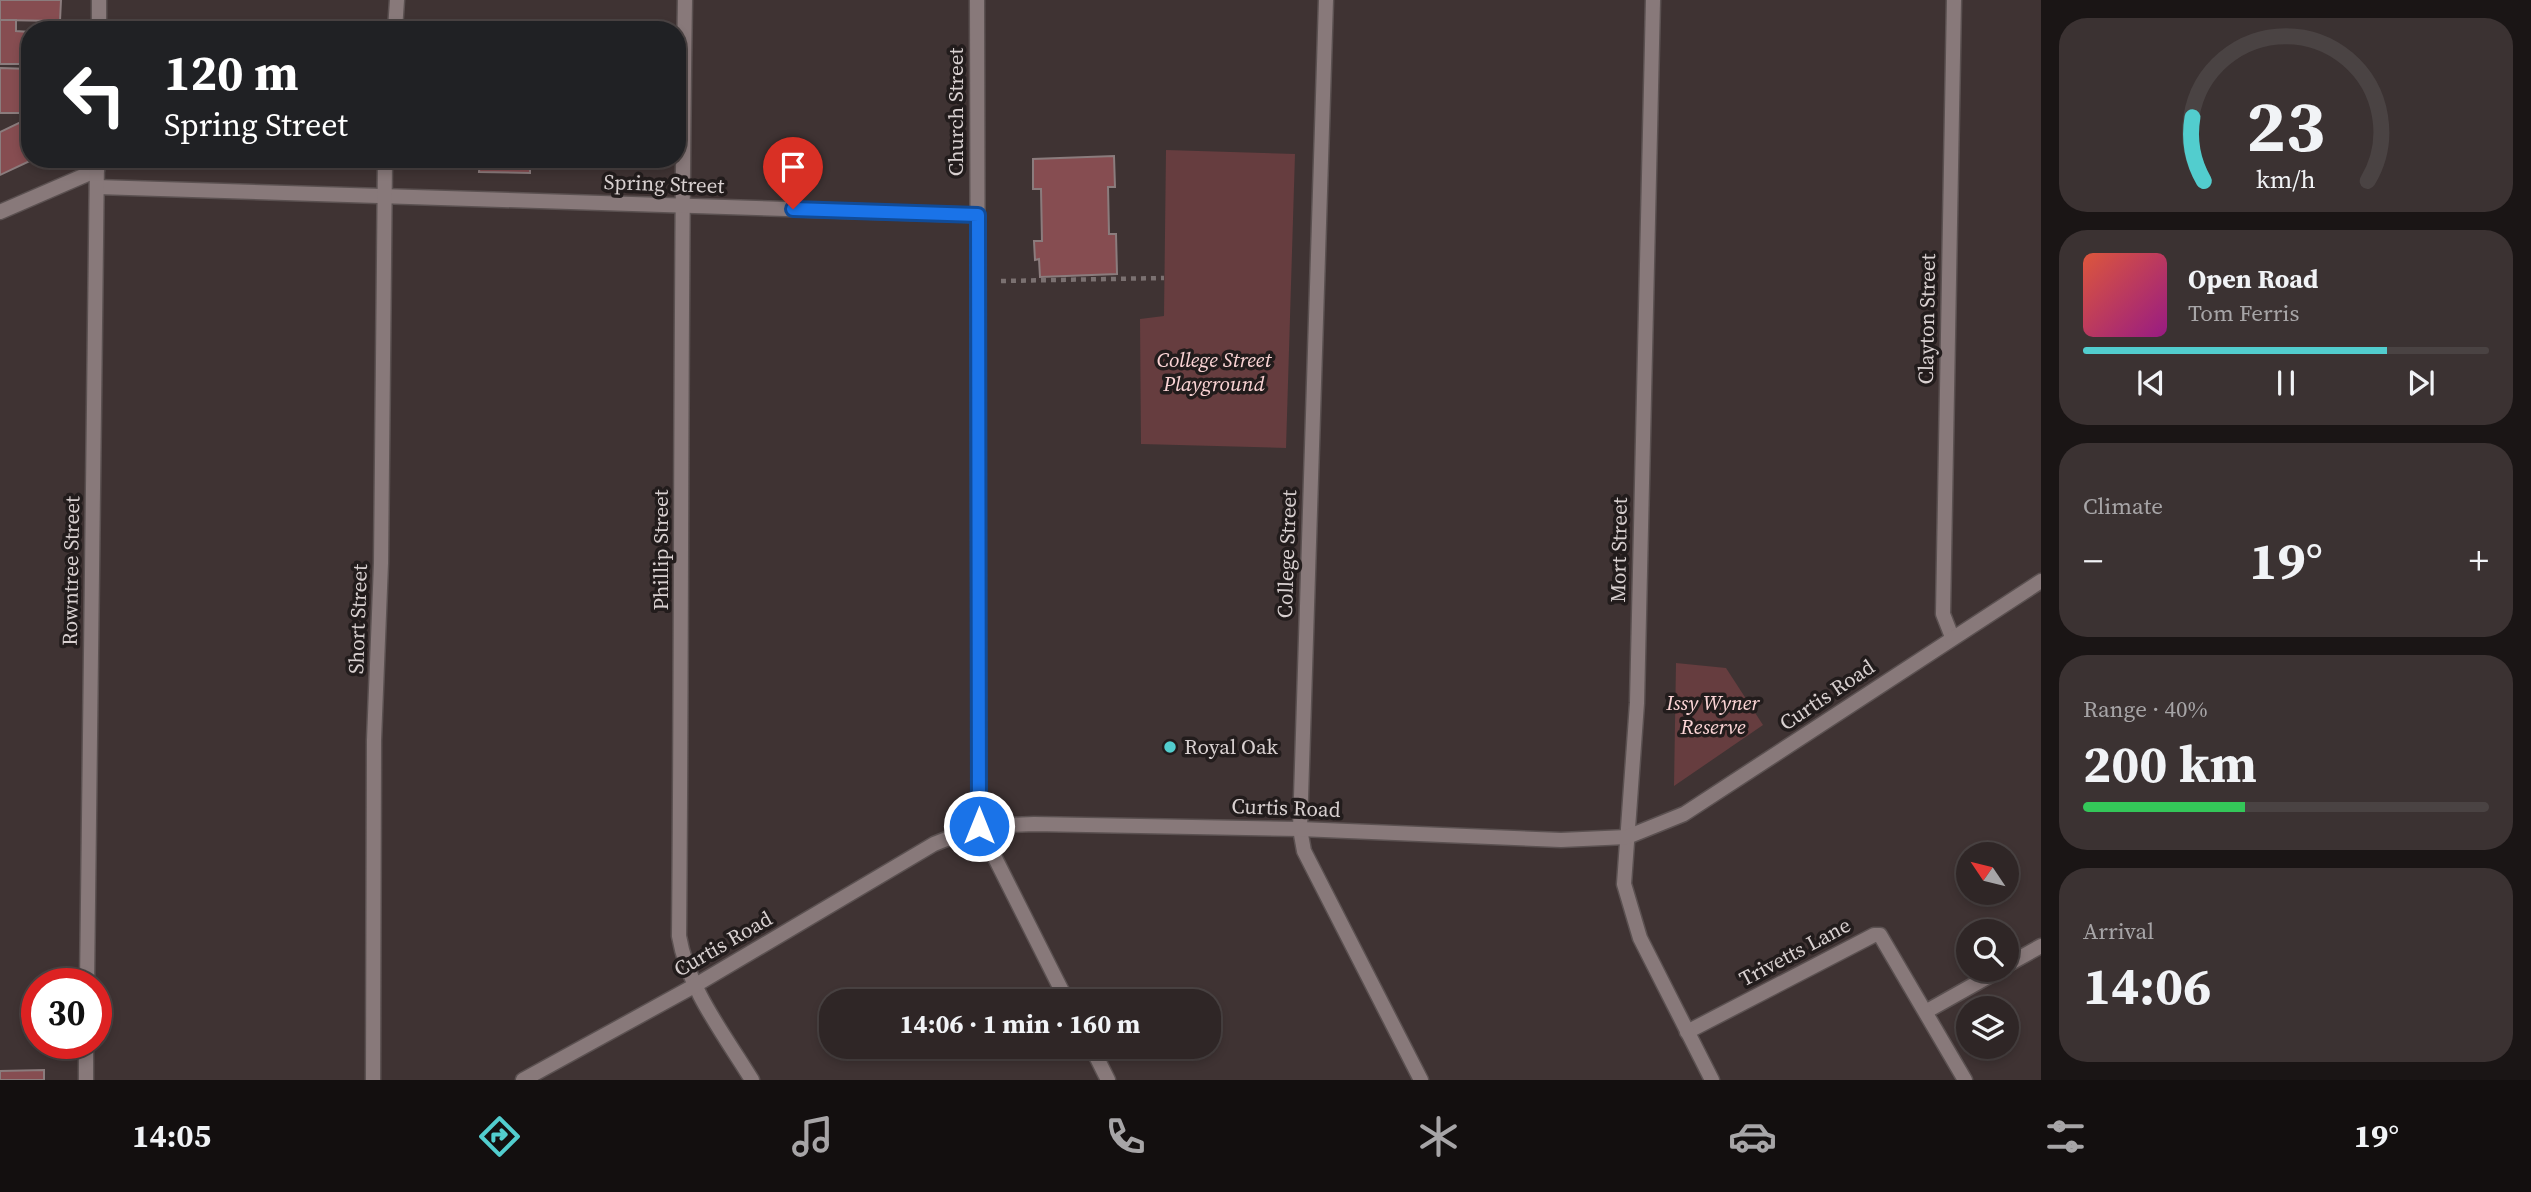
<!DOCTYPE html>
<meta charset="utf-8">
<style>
body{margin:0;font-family:"Source Serif 4",serif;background:#3b3232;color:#f1f3f6;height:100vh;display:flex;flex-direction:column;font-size:26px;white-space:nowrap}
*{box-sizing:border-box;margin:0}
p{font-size:23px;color:#a7a5a7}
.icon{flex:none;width:38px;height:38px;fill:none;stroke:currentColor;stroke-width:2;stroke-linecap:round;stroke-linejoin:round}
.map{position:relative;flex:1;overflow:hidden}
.panel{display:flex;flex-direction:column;gap:18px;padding:18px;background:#1a1515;width:490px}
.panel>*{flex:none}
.top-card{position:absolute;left:21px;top:21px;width:665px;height:147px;border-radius:28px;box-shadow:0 4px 10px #0003,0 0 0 2px #4a4343;background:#202124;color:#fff;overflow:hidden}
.needle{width:46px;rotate:305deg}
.controls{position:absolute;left:1956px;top:842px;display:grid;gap:14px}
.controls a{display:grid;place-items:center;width:63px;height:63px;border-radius:50%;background:#2f2626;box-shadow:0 4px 10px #0003,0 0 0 2px #4a4343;font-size:35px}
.speed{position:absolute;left:21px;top:968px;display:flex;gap:14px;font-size:35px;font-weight:700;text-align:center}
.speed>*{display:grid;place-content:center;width:91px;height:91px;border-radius:50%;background:#2f2626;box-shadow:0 4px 10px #0003,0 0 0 2px #4a4343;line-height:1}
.speed .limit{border:10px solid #d22;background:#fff;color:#111}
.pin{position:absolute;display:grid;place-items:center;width:60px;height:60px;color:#fff;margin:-72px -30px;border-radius:50% 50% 50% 0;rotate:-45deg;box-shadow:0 0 7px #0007}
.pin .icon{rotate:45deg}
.me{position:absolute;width:77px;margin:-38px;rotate:0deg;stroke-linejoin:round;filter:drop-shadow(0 0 5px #0008)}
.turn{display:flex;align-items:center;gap:24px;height:147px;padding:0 28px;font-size:32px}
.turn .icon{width:91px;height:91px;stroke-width:2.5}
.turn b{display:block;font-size:49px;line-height:60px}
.big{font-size:52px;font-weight:700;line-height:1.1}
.panel .tile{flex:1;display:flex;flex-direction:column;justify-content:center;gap:10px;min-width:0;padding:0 24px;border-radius:28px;background:#3b3232}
.panel .dial{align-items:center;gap:0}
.dial svg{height:182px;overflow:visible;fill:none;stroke:#4a4343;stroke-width:7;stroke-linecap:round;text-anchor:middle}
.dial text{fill:#f1f3f6;stroke:none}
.song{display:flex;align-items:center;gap:21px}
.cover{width:84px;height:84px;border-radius:10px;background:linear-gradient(135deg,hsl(10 70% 55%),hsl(310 70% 35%))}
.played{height:7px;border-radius:4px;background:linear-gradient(90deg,#52cdce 75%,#4a4343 75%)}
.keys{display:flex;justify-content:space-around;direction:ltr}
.heat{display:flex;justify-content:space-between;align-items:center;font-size:38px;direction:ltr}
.charge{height:10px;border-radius:5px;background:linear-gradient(90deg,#34c759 40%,#4a4343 0)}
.trip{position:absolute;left:819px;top:989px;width:402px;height:70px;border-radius:28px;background:#2f2626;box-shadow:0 4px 10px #0003,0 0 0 2px #4a4343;font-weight:700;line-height:70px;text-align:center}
.dock{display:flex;height:112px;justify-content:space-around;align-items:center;background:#130f0f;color:#a7a5a7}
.dock .icon{width:49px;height:49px}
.dock .on{color:#52cdce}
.dock b{font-size:32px;color:#f1f3f6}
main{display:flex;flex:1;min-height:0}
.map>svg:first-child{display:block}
.green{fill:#663d3f}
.building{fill:#864d51;stroke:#8b7c7d;stroke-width:2}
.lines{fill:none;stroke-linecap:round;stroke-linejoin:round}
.service-casing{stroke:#5b5151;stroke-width:17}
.minor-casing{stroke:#5b5151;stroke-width:17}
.tertiary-casing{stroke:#5b5151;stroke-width:17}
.path{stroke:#7b7171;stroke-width:4.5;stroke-dasharray:5 5;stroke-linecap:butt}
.service{stroke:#88797a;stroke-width:14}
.minor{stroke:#88797a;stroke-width:14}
.tertiary{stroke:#88797a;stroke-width:14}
.route-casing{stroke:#114b97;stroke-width:18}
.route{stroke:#1a73e8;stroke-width:12}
.poi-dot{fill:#52cdce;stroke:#221c1c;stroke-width:2.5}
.labels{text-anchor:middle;stroke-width:7;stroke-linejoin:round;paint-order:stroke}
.street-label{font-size:21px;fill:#d8d0d0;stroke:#221c1c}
.park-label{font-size:21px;font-style:italic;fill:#fcd5d6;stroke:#221c1c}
.poi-label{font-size:21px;fill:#d8d0d0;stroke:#221c1c;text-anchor:start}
</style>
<main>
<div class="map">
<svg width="2041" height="1080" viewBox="0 0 2041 1080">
<rect width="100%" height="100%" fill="#3f3333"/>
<!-- green -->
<g class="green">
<path d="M1166,150L1295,154L1286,448L1141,444L1140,319L1164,316Z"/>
<path d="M1676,663L1726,668L1763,725L1674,786Z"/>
</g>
<!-- building -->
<g class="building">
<path d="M0,0H61L60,21L0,20Z"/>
<path d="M0,20H16V31L30,32V64H0Z"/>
<path d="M0,68L30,69V113H0Z"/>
<path d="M27,119L30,126V159H34L0,175V132Z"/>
<path d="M1114,156L1115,187H1108L1109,234H1116L1117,274L1040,277L1039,259L1035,260L1034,241H1042L1041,189H1033V159Z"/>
<path d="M480,159H530V173L479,172Z"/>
<path d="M44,1070V1080H0V1071Z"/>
</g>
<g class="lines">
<defs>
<g id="service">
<path d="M2007,965L2041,946"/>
<path d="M1927,1011L2000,970"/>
<path d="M1687,1032L1874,935H1880L1965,1080"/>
</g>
<g id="minor">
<path d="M685,0C680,312 682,624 679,936C688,989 724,1034 752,1080"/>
<path d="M977,0L979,826L1067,1001"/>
<path d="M1326,0L1300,829L1304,851L1421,1080"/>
<path d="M1653,0L1637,703L1624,884L1640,938L1712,1080"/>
<path d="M395,30L397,0"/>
<path d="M97,187L978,215"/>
<path d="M0,212L97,170"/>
<path d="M1952,637L1943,614L1954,0"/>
<path d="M1091,1046L1108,1080"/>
<path d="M373,1080L374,740L381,563L385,159"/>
<path d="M523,1080L694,986L934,844L979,826L1034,824L1300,829L1561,840L1627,837L1684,814L2041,581"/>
</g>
<g id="tertiary">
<path d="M99,30V0"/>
<path d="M87,984L97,159"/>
<path d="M86,1080V1043"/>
</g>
</defs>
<!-- service casing -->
<use href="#service" class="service-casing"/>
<!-- minor casing -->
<use href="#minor" class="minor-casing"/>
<!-- tertiary casing -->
<use href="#tertiary" class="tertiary-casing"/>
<!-- path -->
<path class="path" d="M1001,281L1164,278"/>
<!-- service -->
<use href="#service" class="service"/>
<!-- minor -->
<use href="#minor" class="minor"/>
<!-- tertiary -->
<use href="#tertiary" class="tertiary"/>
</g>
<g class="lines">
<defs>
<path id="route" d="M793,209L978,215L979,826"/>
</defs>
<!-- route casing -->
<use href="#route" class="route-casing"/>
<!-- route -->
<use href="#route" class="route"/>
</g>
<!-- markers -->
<circle class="poi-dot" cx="1170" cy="747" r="7"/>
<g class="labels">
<!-- street labels -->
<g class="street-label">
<text transform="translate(956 112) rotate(-90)" y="7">Church Street</text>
<text transform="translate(664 184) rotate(2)" y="7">Spring Street</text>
<text transform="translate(1927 319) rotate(-89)" y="7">Clayton Street</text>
<text transform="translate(661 550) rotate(-90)" y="7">Phillip Street</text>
<text transform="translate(1619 550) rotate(-89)" y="7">Mort Street</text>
<text transform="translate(1287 554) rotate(-88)" y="7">College Street</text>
<text transform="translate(71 571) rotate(-89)" y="7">Rowntree Street</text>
<text transform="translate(358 619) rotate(-88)" y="7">Short Street</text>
<text transform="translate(1827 695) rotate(-34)" y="7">Curtis Road</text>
<text transform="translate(1286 808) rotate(2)" y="7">Curtis Road</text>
<text transform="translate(723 944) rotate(-30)" y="7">Curtis Road</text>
<text transform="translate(1795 952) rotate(-28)" y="7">Trivetts Lane</text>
</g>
<!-- park labels -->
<g class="park-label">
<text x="1214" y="367">College Street<tspan x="1214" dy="24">Playground</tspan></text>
<text x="1713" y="710">Issy Wyner<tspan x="1713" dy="24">Reserve</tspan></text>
</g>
<!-- poi labels -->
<g class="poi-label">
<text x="1184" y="754">Royal Oak</text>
</g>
</g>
</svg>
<div class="controls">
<a><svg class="needle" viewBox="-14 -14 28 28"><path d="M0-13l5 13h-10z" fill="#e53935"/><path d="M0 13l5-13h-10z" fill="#a7a5a7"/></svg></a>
<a><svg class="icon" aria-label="search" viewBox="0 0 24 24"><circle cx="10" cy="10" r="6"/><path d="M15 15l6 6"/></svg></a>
<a><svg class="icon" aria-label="layers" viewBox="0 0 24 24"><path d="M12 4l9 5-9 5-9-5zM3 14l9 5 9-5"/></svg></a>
</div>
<div class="speed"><div class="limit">30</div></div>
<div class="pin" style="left:793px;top:209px;background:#d93025"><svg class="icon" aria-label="arrive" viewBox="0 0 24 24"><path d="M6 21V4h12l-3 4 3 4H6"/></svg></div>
<svg class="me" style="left:979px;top:826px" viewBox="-20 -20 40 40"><circle r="17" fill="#1a73e8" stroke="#fff" stroke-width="3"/><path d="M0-11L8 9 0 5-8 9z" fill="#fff"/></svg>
<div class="trip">14:06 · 1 min · 160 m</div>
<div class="top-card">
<div class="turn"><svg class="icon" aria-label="left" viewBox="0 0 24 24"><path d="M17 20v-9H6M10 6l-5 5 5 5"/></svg><div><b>120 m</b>Spring Street</div></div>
</div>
</div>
<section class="panel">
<div class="tile dial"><svg viewBox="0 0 100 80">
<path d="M14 69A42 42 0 1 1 86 69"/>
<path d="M14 69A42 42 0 0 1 9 41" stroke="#52cdce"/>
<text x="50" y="56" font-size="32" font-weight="700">23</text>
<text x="50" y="72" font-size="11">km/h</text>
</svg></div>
<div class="tile">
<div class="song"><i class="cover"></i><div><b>Open Road</b><p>Tom Ferris</p></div></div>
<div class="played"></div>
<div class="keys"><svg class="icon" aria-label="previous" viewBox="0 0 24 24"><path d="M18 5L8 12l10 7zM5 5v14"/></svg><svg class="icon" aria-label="pause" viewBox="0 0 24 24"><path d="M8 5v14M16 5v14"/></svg><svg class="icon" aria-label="next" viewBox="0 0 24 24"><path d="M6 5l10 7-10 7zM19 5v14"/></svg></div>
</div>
<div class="tile"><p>Climate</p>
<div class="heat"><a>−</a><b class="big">19°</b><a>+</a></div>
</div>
<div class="tile"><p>Range · 40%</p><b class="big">200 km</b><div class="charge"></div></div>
<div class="tile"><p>Arrival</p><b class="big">14:06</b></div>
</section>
</main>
<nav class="dock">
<b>14:05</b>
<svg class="icon on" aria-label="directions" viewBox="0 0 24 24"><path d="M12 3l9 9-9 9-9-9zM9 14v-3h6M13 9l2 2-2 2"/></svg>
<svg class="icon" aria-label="music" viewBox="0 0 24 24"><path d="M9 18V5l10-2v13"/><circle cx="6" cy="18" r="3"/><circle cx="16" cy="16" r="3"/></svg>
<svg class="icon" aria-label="phone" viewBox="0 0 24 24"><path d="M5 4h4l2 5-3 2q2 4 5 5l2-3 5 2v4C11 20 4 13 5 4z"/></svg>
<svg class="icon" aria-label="climate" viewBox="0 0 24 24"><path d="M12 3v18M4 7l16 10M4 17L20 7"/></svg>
<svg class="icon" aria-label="car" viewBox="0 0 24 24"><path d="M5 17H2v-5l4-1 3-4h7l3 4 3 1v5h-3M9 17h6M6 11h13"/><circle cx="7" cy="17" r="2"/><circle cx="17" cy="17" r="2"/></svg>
<svg class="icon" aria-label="filters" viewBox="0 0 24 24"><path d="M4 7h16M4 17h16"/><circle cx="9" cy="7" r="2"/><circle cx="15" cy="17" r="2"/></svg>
<b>19°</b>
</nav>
